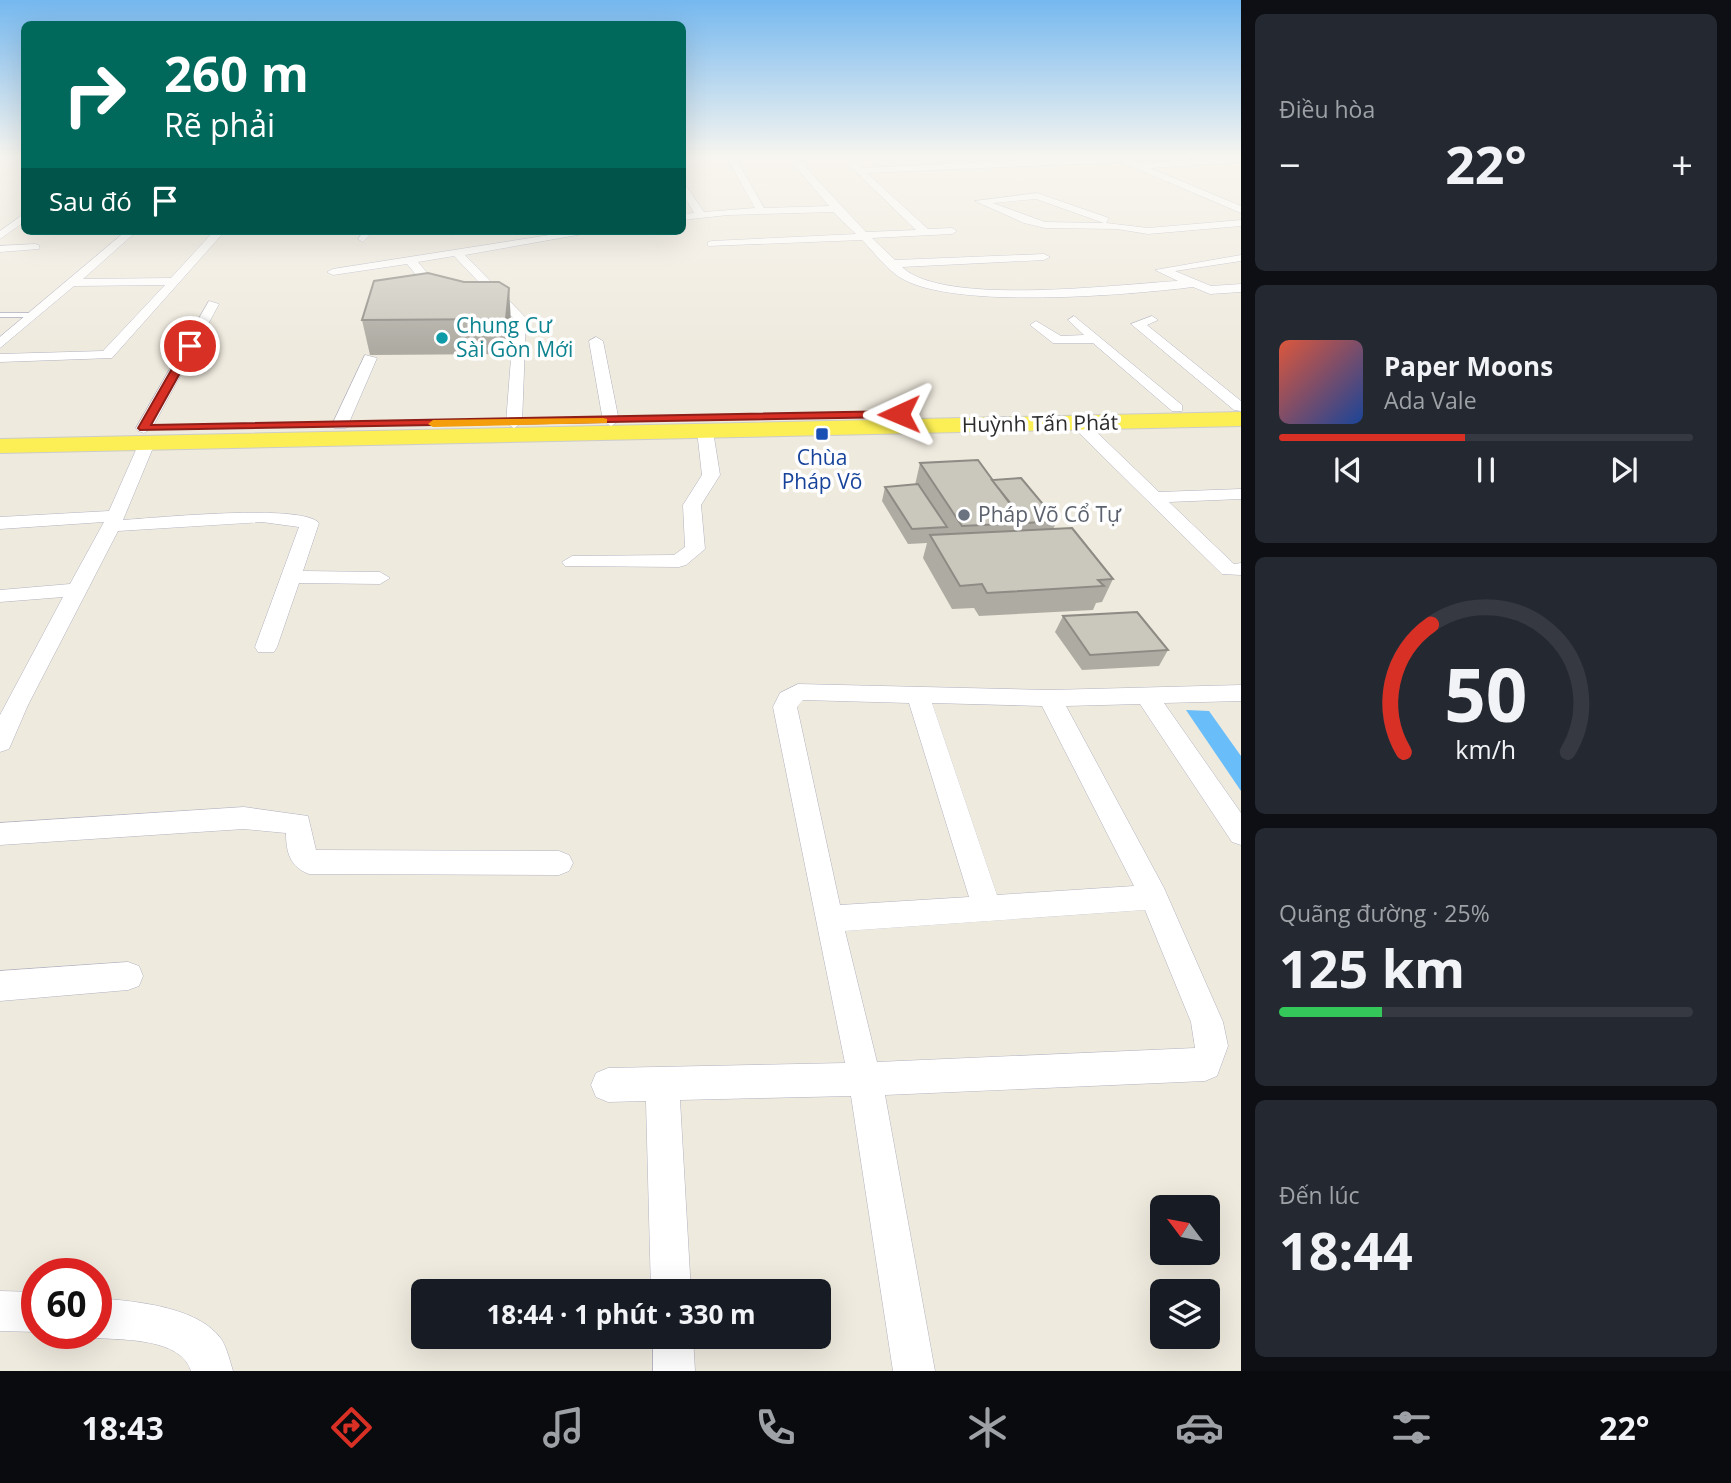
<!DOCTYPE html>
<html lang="vi">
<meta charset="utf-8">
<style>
body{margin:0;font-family:"Open Sans",sans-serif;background:#242831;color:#f1f3f6;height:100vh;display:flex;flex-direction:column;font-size:26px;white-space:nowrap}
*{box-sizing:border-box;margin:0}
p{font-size:23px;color:#9ea1a6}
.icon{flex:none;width:38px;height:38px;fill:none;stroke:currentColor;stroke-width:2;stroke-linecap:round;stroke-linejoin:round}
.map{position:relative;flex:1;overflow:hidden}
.side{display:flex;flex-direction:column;gap:14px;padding:14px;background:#0d0f14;width:490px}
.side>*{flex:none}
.top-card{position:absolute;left:21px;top:21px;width:665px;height:214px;border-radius:10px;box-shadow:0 7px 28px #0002;background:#00695c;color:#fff;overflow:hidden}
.needle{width:46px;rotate:302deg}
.buttons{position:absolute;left:1150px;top:1195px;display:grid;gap:14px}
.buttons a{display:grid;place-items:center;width:70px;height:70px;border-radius:10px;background:#171b24;box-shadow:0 7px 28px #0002;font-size:35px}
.speed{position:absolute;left:21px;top:1258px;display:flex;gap:14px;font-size:35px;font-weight:700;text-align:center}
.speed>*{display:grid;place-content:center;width:91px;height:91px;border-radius:50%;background:#171b24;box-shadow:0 7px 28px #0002;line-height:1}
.speed .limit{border:10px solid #d22;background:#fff;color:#111}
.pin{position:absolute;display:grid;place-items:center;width:60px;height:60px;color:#fff;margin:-30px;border:4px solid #fff;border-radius:50%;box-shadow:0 2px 7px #0007}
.me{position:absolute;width:77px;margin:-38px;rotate:269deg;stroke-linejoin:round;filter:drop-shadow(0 0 5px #0008)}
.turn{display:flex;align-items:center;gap:24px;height:147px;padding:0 28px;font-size:32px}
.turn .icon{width:91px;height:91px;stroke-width:2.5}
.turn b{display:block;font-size:49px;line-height:60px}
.then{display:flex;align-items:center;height:66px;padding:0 28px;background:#0003;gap:14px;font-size:26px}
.big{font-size:52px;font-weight:700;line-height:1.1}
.side .card{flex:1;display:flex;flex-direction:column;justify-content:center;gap:10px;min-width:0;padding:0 24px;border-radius:10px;background:#242831}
.side .dial{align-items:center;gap:0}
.dial svg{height:182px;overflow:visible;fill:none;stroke:#363941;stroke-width:7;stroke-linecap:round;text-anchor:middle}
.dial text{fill:#f1f3f6;stroke:none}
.song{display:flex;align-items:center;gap:21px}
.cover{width:84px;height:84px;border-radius:10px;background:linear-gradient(135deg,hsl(10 70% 55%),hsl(220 70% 35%))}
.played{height:7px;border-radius:4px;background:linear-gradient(90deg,#d93025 45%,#363941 45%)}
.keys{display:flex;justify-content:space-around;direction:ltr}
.heat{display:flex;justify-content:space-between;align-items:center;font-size:38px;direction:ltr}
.charge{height:10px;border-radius:5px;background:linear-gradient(90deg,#34c759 25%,#363941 0)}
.trip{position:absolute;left:411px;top:1279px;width:420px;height:70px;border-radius:10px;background:#171b24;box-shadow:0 7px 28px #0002;font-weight:700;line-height:70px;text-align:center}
.tab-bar{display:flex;height:112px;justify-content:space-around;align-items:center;background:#090b0e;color:#9ea1a6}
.tab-bar .icon{width:49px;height:49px}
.tab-bar .active{color:#d93025}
.tab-bar b{font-size:32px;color:#f1f3f6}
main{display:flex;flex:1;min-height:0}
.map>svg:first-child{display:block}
.water{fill:#69bdf9}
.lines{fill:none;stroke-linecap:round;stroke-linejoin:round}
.service-casing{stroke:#b2b2c1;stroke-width:2}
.minor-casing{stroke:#b2b2c1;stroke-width:1}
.primary-casing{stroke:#ccc;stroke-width:2}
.service{fill:#fff;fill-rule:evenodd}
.minor{fill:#fff;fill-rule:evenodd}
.primary{fill:#fcef55;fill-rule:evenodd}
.wall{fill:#aeaba3}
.shaded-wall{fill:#8d8b84}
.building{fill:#cac7bd;stroke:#8d8b84;stroke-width:2}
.route{fill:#d93025;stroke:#8d1f18;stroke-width:2}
.slow{fill:#f59e0b}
.culture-dot{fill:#0f9aa8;stroke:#fff;stroke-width:2.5}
.transit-dot{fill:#1a4fb4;stroke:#fff;stroke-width:2.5}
.worship-dot{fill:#6b7280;stroke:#fff;stroke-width:2.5}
.labels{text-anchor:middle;stroke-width:7;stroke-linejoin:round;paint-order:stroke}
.far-culture-label{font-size:21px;fill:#0d838f;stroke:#fff;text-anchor:start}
.far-street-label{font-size:21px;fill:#2c2c2c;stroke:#fff}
.far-transit-label{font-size:21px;fill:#164399;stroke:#fff}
.far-worship-label{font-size:21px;fill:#5b616d;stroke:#fff;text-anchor:start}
</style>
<main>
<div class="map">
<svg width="1241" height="1371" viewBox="0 0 1241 1371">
<rect width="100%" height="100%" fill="#efeade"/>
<!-- water -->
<path class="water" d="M1186,710L1209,711L1241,756V791Z"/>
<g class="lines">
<defs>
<path id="service" d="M0,313H33L36,315L33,317H0Z"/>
<g id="minor">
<path d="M726,156H803L798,159L866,232L916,230L840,156H849L862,168L1111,156H1123L1140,164L1241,156V162L1150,168L1241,206V213L1121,162L867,173L928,229L952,228L957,231L952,234L872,238L895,260L1044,254L1050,257L1044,260L902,267C944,307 1119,284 1178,281L1155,270L1241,255V261L1175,271L1211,286L1241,284V292L1210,294L1193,287C1129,295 953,310 901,278C886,269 874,252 862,240L708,246V242L712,241L856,234L833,212L728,215L682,220V214L694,213L682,192V180L704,212L755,208ZM789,159L829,206L764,208L737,160Z"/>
<path d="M1037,193L1109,218L1106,223L1148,228L1241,220V226L1148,234L1117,229L1045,228L1024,223L975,201ZM1036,199L1101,222L1104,223L1045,222L993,203Z"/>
<path d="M24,214V222L0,239V231Z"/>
<path d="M126,231H137L83,279L171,278L214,231H225L112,358L0,362V354L103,351L165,285L74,286L0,348V337Z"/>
<path d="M364,231H374L363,242L358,239Z"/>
<path d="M459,231L453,235L448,232V231Z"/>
<path d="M575,231H600L465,255L526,318L522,423L514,428L506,423L514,319L454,256L418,262L448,298L442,302L438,301L407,264L333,275L327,272L333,269Z"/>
<path d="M35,244L39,245V249L0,252V246Z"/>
<path d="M209,301L219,304L152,428L144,433L138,431L136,428Z"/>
<path d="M1074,316L1182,405V411H1172L1093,343H1053L1030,325L1036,321L1061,336L1084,335L1068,320Z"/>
<path d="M1152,316L1158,320L1147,325L1241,401V411L1234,410L1131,324Z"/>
<path d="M596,337L603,341L619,421L611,426L603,421L589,341Z"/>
<path d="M365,355L377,358L348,425L346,428H334L332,425Z"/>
<path d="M1078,418L1084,420L1159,492L1241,489V499L1169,502L1234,564L1241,563V575L1222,574L1072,426L1070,423Z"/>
<path d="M705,426L713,431L720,475L701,505L705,549L686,565L679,567L565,566L562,562L572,556L674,555L685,547L683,505L702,475L697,431Z"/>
<path d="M147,438L155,443L123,520C155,518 302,503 319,523L303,571L380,572L390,578L380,584L299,583L277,647L274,652H258L255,647L299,527L262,522L118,531L28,705L9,749L0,752V715L63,597L0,602V590L70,584L104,522L0,529V517L109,511L139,443Z"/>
<path d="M798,684L1050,690L1241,685V701L1164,703L1241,813V845L1232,842L1140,704L1066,706L1164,888L1223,1022L1228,1046L1217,1076L1205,1081L885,1095L935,1371H893L851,1096L680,1100L691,1292H651L646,1101L608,1102L596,1097L591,1085L596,1073L608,1068L845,1063L773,707L780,693ZM803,700L909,703L969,897L840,905L797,707ZM932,703L1042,706L1134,886L997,895ZM1145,910L1191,1022L1195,1048L877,1062L845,931Z"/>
<path d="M244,807L308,816L316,850L559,851L569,855L573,863L569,871L559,875L309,874C290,867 286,852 286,833L244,829L0,845V823Z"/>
<path d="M128,962L139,966L143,976L139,986L128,990L0,1001V971Z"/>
<path d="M0,1291L37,1292V1332L0,1331Z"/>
<path d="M96,1298C133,1301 199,1306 222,1340C227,1349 230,1361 233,1371H191C181,1338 123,1340 96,1338L85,1334H96Z"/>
<path d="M653,1337H693L695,1371H653Z"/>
</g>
<path id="primary" d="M1241,412V426L0,453V439Z"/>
</defs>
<!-- service casing -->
<use href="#service" class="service-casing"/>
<!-- minor casing -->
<use href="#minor" class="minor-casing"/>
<!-- primary casing -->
<use href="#primary" class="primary-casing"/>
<!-- service -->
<use href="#service" class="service"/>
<!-- minor -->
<use href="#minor" class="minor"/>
<!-- primary -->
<use href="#primary" class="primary"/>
</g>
<!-- wall -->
<g class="wall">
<path d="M428,273L511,322L509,354L370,355L362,320Z"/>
<path d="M920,463L992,480L1057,521L1053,529L1113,579L1102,602L1096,603L1093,610L979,616L974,608L952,609L923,558L927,543L908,544L882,501L885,487L915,485Z"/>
<path d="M1063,616L1168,650L1159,666L1082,670L1055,632Z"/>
</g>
<!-- shaded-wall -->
<path class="shaded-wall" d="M509,288L511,322L509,354L506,319Z"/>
<!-- building -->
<g class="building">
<path d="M428,273L464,282H499L509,288L506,319L362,320L374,281Z"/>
<path d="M978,460L1024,523L962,526L920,463Z"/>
<path d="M1021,478L1057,521L1026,523L992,480Z"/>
<path d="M918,484L947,527L912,529L885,487Z"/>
<path d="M1072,528L1113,579L1098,580L1104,586L987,593L982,584L960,586L930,535Z"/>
<path d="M1137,612L1168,650L1090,655L1063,616Z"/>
</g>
<!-- sky -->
<linearGradient id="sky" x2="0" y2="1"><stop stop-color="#75b8ef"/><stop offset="0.45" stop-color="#f8f6f0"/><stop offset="1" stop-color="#f8f6f0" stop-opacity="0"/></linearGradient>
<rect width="1241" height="348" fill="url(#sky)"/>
<!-- route -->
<path class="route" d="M190,343L195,346L151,425L899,411L904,414L899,417L140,430L138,428L185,346Z"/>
<!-- slow -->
<path class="slow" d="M603,418L607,419V423L433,427L428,424L433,420Z"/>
<!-- markers -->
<circle class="culture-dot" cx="442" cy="338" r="7"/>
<rect class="transit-dot" x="815" y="427" width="14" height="14" rx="3.5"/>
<circle class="worship-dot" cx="964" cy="515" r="7"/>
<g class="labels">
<!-- far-culture labels -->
<g class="far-culture-label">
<text x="456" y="333">Chung Cư<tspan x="456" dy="24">Sài Gòn Mới</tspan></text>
</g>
<!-- far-street labels -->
<g class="far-street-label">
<text transform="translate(1040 424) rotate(-1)" y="7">Huỳnh Tấn Phát</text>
</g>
<!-- far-transit labels -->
<g class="far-transit-label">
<text x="822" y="465">Chùa<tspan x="822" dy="24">Pháp Võ</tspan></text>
</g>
<!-- far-worship labels -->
<g class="far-worship-label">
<text x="978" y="522">Pháp Võ Cổ Tự</text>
</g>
</g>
</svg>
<div class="buttons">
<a><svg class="needle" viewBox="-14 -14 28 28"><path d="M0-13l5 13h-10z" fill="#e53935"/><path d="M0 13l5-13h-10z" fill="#9ea1a6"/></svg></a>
<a><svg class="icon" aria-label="layers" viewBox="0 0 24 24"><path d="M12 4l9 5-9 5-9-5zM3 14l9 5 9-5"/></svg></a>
</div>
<div class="speed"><div class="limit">60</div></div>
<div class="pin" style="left:190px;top:346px;background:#d93025"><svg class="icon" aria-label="arrive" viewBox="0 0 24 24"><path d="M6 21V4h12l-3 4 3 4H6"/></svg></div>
<svg class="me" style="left:899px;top:414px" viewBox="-20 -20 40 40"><path d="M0-17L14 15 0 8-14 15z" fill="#d93025" stroke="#fff" stroke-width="4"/></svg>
<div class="trip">18:44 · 1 phút · 330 m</div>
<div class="top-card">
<div class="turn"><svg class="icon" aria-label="right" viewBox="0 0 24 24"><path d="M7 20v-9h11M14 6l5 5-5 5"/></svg><div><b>260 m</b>Rẽ phải</div></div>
<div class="then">Sau đó<svg class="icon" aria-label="arrive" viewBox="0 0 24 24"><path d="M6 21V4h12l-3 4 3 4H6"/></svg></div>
</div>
</div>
<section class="side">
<div class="card"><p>Điều hòa</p>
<div class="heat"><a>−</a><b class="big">22°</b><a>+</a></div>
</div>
<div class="card">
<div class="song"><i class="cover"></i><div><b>Paper Moons</b><p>Ada Vale</p></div></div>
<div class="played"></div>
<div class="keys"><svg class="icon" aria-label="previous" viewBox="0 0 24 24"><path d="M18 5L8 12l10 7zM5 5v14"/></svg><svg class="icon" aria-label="pause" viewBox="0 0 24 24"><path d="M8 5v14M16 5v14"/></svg><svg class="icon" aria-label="next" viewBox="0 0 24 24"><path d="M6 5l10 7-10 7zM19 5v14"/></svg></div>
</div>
<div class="card dial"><svg viewBox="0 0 100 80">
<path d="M14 69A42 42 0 1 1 86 69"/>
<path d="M14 69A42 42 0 0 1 26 13" stroke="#d93025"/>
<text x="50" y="56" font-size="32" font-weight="700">50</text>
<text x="50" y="72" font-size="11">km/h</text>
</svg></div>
<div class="card"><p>Quãng đường · 25%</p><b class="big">125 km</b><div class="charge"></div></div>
<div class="card"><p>Đến lúc</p><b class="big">18:44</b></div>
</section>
</main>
<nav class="tab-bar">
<b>18:43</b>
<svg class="icon active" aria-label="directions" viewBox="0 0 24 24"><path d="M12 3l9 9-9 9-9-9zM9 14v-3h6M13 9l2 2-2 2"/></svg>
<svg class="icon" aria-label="music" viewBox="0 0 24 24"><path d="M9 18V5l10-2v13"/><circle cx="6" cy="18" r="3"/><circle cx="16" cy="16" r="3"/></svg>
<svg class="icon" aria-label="phone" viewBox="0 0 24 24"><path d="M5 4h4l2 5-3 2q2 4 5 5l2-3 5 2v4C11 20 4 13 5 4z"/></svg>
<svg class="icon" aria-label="climate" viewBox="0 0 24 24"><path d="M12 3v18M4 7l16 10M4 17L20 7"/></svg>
<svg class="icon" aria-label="car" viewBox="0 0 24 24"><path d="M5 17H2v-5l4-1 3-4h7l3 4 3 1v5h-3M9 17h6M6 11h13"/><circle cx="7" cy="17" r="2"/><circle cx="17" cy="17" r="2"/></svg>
<svg class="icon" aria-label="filters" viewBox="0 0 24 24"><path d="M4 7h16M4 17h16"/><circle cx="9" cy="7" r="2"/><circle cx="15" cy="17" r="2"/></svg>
<b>22°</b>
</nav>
